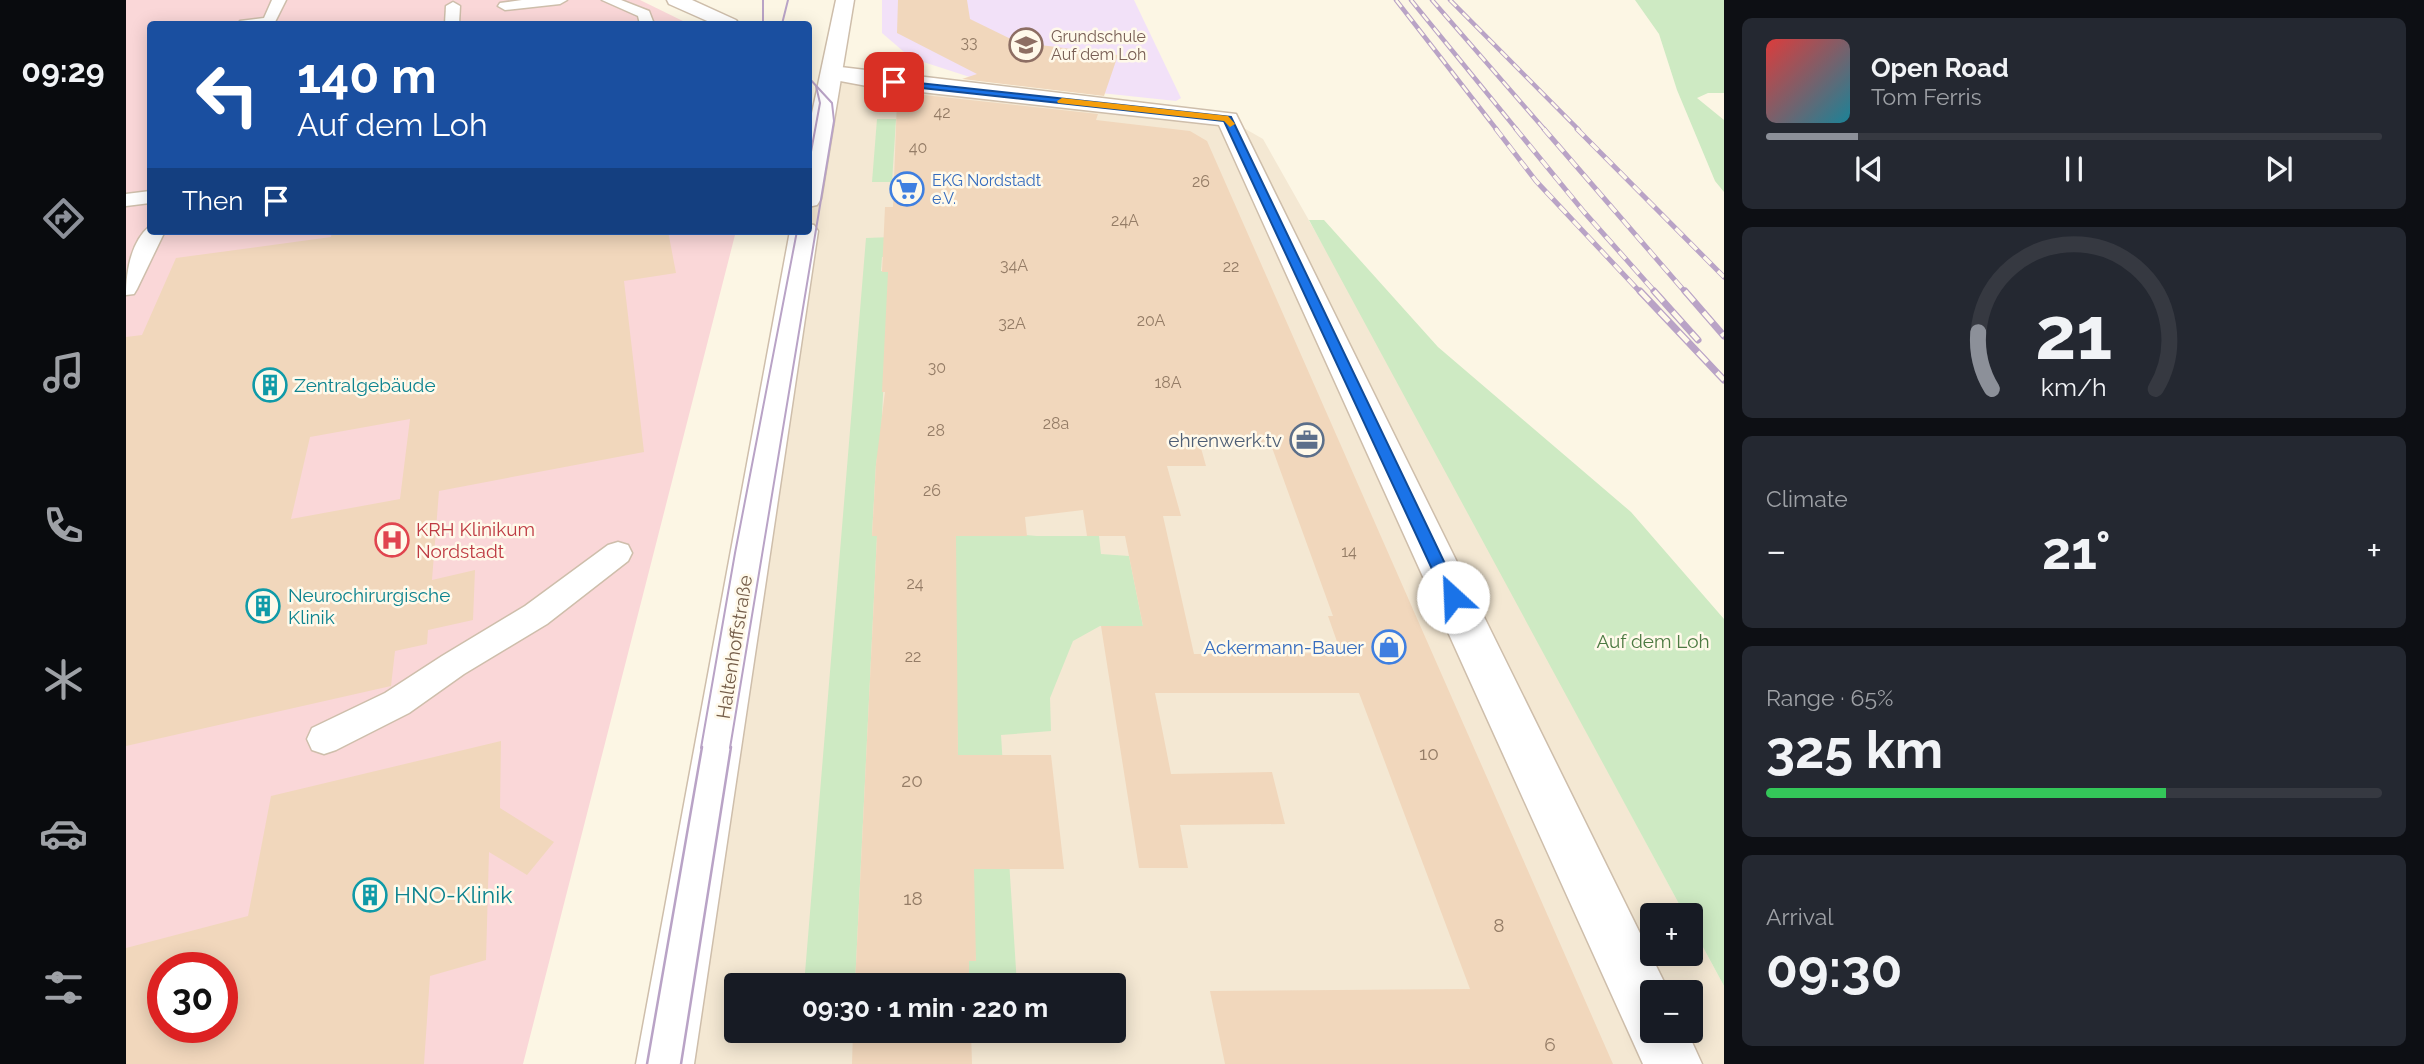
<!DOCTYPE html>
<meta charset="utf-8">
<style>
body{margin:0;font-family:Raleway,sans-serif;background:#242831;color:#f1f3f6;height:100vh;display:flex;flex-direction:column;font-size:26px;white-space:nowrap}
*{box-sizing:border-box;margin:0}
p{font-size:23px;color:#9ea1a6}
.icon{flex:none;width:38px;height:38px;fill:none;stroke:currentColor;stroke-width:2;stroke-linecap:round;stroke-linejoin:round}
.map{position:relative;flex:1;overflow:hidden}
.drawer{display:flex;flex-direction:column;gap:18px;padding:18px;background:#0d0f14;width:700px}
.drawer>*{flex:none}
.hud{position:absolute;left:21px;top:21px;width:665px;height:214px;border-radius:7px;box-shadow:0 4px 18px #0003;background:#1a4fa0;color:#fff;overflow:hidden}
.fabs{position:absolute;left:1514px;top:903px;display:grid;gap:14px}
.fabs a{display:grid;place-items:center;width:63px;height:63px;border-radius:7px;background:#171b24;box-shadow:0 4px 18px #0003;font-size:35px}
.speed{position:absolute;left:21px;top:952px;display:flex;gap:14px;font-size:35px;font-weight:700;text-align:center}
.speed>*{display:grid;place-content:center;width:91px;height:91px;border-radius:50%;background:#171b24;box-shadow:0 4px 18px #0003;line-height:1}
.speed .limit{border:10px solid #d22;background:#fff;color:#111}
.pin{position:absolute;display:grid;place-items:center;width:60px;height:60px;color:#fff;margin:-30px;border-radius:14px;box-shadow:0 4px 10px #0006}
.me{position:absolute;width:77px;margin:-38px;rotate:335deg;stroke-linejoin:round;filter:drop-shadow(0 0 5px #0008)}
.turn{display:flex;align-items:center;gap:24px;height:147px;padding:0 35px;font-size:32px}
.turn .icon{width:91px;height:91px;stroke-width:2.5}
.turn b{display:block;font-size:49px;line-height:60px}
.then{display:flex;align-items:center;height:66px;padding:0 35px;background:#0003;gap:14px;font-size:26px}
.big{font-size:52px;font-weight:700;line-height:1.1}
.drawer .tile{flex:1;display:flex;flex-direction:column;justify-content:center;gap:10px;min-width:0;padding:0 24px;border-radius:10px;background:#242831}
.drawer .dial{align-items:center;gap:0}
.dial svg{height:182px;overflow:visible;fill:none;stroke:#363941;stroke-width:7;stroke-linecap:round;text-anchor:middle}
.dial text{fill:#f1f3f6;stroke:none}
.song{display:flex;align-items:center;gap:21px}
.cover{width:84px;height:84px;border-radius:10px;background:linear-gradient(135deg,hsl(0 70% 55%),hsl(190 70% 35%))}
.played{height:7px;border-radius:4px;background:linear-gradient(90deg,#8c9099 15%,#363941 15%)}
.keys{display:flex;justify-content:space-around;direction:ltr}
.heat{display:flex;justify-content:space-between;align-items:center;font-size:38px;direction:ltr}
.charge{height:10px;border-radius:5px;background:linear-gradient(90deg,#34c759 65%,#363941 0)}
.trip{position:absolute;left:598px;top:973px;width:402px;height:70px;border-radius:7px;background:#171b24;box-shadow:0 4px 18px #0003;font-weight:700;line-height:70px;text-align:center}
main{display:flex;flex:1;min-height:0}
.tab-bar{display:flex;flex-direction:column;width:126px;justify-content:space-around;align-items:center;background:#090b0e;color:#9ea1a6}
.tab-bar .icon{width:49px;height:49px}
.tab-bar .on{color:#8c9099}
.tab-bar b{font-size:32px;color:#f1f3f6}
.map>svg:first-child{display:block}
.residential{fill:#f4e8d3;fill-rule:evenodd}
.education{fill:#f2e1f8}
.medical{fill:#fad7d8;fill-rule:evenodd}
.green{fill:#ceeac3}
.building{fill:#f1d7bc;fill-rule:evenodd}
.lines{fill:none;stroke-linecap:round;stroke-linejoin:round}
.service-casing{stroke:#cebeab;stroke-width:3}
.minor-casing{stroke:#cebeab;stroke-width:3}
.tertiary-casing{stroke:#cebeab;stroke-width:3}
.service{fill:#fff;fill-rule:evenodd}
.minor{fill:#fff;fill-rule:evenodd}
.tertiary{fill:#fff;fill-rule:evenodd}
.tram-far1{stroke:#b9a3c6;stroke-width:2}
.tram{stroke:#b9a3c6;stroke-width:2.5}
.rail-far2-casing{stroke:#b9a3c6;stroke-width:4.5}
.rail-far1-casing{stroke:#b9a3c6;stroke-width:5}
.rail-casing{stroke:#b9a3c6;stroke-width:7}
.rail-far2{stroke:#fff9ea;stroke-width:2.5;stroke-dasharray:9;stroke-linecap:butt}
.rail-far1{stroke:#fff9ea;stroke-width:3.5;stroke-dasharray:10;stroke-linecap:butt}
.rail{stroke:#fff9ea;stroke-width:4.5;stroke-dasharray:14;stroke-linecap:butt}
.route{fill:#1a73e8;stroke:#114b97;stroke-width:2}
.slow{fill:#f59e0b}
.labels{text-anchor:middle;stroke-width:5;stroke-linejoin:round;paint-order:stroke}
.far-education-label{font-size:16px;fill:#785e54;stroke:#fff9ea;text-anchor:start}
.number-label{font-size:16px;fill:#947c66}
.far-shop-label{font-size:16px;fill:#366cbe;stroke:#fff9ea;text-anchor:start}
.culture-label{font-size:19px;fill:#0d838f;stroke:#fff9ea;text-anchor:start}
.service-label{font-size:19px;fill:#4e5e75;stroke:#fff9ea;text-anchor:end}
.health-label{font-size:19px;fill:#be3a42;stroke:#fff9ea;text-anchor:start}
.park-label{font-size:19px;fill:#4c7a42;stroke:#fff9ea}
.street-label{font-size:19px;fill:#755e4a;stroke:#fff9ea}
.shop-label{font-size:19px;fill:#366cbe;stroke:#fff9ea;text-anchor:end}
.near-number-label{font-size:19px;fill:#947c66}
.near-culture-label{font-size:23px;fill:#0d838f;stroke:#fff9ea;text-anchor:start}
</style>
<main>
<nav class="tab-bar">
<b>09:29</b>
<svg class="icon on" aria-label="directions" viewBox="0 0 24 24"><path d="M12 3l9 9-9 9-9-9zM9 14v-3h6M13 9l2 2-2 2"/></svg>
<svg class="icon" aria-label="music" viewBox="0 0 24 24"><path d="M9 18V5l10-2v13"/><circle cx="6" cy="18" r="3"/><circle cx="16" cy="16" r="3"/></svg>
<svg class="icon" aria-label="phone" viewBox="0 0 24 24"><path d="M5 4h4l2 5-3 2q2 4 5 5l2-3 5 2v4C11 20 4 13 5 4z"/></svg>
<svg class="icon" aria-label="climate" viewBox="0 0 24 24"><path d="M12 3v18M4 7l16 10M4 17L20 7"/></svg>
<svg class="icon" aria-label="car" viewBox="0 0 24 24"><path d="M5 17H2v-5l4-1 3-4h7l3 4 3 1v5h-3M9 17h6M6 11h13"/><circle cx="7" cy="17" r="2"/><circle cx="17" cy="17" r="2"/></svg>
<svg class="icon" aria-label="filters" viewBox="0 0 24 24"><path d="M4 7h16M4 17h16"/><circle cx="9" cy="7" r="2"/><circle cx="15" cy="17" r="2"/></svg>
</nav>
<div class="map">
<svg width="1598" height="1064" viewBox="0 0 1598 1064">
<rect width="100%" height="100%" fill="#fcf6e4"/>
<!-- residential -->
<path class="residential" d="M706,73L1102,119L1137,139L1242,325L1559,915H1526V954H1564L1565,925L1598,986V1064H539L682,231L683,199ZM611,985H989V1031H611ZM1526,992H1564V1031H1526Z"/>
<!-- education -->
<path class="education" d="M756,0H1008L1055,98L1050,101L853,80L785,58L756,33Z"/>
<!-- medical -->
<path class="medical" d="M0,0H514L563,24H24V231H610L397,1064H0ZM37,968H96V1027H37Z"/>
<!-- green -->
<g class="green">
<path d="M1509,0H1598V93H1582L1571,98L1598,120V192L1589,181L1551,90L1533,34Z"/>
<path d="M751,119H770L766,182H746Z"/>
<path d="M1183,220H1198L1312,347L1505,512L1598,619V986L1565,925L1564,915H1559Z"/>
<path d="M766,237L764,257H756L755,271L763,272L754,457L751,458L750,464L746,535L751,536L729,985H678L740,238Z"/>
<path d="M826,529L911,536H973L975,554L1003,556L1017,626H974L947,641L924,698L925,731L875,735L891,985H843V961H850L834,835Z"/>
</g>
<!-- building -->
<g class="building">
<path d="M772,0H841L844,19L891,42L992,55L978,96L836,79L851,74L771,33Z"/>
<path d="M789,94L972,114L970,120L1064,131L1081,141L1487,1064H1099L1084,991L1344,989L1233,693H1029L1045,774L1146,772L1159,824L1054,825L1062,868H1013L975,626H1017L999,536H961L957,510L899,517L901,536H830L832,755H925L938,869H848L850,961H843V985H729L751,536H746L750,464L759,392H756L762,272H756L759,207H767L771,100ZM1073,441L1144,442L1207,616H1202L1215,653L1068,654L1037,516H1055L1041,466H1080Z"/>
<path d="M206,231H542L550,273L498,281L518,452L313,491L306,580L349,570L347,620L302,630L301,644L269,651L265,686L0,746V337L16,335L50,258L205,237ZM284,419L274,499L165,519L184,437Z"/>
<path d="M375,741L374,808L428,842L401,875L363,852L360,960L304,976L298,1064H0V948L122,916L145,796ZM37,968H96V1027H37Z"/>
<path d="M727,1031H845L846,1064H726Z"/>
</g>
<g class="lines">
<defs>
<g id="service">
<path d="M146,0H160L148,24H112L114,21L138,18Z"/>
<path d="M396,0H441L434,4L379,10L372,6L374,3Z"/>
<path d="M476,0H495L523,11L528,24H514L512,16Z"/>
<path d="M327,2L334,6L333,24H319L320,6Z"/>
<path d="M24,191V203L0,206V194Z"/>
<path d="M24,226V231H39L11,289L8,294L0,295C0,272 5,241 24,226Z"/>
<path d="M492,542L502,545L506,553L502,561L421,624L338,674L283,713L210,750L198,754L186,750L181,739L186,728L259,693L316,656L399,606L482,545Z"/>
</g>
<path id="minor" d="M706,66L1110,114L1543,992H1526V1031H1561L1576,1064H1517L1093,125L741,86L698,78L695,73L698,68Z"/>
<g id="tertiary">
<path d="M541,0H566L610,20L613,24H588L543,4Z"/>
<path d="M710,0H728L695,199L691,205L682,207V132Z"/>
<path d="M682,224L688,225L692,231L568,1064H510L664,231H682Z"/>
</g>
</defs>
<!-- service casing -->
<use href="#service" class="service-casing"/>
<!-- minor casing -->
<use href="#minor" class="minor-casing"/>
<!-- tertiary casing -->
<use href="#tertiary" class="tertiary-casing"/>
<!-- service -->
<use href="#service" class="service"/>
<!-- minor -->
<use href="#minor" class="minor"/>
<!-- tertiary -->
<use href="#tertiary" class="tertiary"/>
<!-- tram-far1 -->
<g class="tram-far1">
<path d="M637,0V24"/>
<path d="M656,24L662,0"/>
<path d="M682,168L694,103L690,86"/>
<path d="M575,748L609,553L671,231"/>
<path d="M604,748L708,121L706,103L682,77"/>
</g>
<!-- tram -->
<g class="tram">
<path d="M521,1064L576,747"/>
<path d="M555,1064L605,747"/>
</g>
<defs>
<g id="rail-far2">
<path d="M1270,0L1371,130"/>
<path d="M1285,0L1391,130"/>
<path d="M1306,0L1419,130"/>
<path d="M1324,0L1453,130"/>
</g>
<g id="rail-far1">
<path d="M1370,129L1410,181L1515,293"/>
<path d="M1390,129L1458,212L1530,293"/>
<path d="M1418,129L1560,293"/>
<path d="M1451,129L1598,277"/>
</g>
<g id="rail">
<path d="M1514,291L1598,380"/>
<path d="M1528,291L1572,340"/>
<path d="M1559,291L1598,336"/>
</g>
</defs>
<!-- rail-far2 casing -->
<use href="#rail-far2" class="rail-far2-casing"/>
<!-- rail-far1 casing -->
<use href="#rail-far1" class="rail-far1-casing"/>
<!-- rail casing -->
<use href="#rail" class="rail-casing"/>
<!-- rail-far2 -->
<use href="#rail-far2" class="rail-far2"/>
<!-- rail-far1 -->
<use href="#rail-far1" class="rail-far1"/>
<!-- rail -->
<use href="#rail" class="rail"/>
</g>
<!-- route -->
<path class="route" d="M765,80L1105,117L1335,597L1333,602H1321L1319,597L1098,121L768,85L764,82Z"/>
<!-- slow -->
<path class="slow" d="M936,98L1102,116L1109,124L1104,127L1098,121L932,103L931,101Z"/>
<!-- icons -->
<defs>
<symbol id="school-ring" viewBox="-11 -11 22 22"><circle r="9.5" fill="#fff9ea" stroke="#8d6e63" stroke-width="1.5"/><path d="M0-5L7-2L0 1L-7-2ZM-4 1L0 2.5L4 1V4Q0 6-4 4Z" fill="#8d6e63"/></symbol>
<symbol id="supermarket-ring" viewBox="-11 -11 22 22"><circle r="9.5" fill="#fff9ea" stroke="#3f7fe0" stroke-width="1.5"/><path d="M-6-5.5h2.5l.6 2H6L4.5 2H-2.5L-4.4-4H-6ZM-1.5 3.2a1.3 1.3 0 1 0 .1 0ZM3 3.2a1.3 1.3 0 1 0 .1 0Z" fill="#3f7fe0"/></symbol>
<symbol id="building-ring" viewBox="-11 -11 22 22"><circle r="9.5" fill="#fff9ea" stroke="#0f9aa8" stroke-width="1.5"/><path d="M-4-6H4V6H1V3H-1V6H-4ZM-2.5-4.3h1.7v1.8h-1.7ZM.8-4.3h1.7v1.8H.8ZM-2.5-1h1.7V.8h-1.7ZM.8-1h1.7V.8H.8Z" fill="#0f9aa8"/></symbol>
<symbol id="office-ring" viewBox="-11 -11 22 22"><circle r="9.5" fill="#fff9ea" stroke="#5c6f8a" stroke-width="1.5"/><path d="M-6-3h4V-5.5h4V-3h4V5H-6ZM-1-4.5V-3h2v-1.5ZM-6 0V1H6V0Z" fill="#5c6f8a"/></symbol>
<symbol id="hospital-ring" viewBox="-11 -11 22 22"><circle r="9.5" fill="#fff9ea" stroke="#e0444e" stroke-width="1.5"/><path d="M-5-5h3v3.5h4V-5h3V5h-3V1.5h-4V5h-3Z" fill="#e0444e"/></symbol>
<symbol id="shop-ring" viewBox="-11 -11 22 22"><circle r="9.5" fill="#fff9ea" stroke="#3f7fe0" stroke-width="1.5"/><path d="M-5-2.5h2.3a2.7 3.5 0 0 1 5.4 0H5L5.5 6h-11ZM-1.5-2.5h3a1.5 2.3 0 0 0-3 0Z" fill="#3f7fe0"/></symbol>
</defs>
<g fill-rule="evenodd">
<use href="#school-ring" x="881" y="26" width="38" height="38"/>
<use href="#supermarket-ring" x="762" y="170" width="38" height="38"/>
<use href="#building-ring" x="125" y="366" width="38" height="38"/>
<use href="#office-ring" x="1162" y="421" width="38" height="38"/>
<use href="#hospital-ring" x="247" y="521" width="38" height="38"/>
<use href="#building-ring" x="118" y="587" width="38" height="38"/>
<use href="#shop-ring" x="1244" y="628" width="38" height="38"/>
<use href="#building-ring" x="225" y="876" width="38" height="38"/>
</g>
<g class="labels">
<!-- far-education labels -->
<g class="far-education-label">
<text x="925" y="42">Grundschule<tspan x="925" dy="18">Auf dem Loh</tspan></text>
</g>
<!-- number labels -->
<g class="number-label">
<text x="843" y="48">33</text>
<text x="816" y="118">42</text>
<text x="792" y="153">40</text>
<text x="1075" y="187">26</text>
<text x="999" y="226">24A</text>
<text x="888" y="271">34A</text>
<text x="1105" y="272">22</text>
<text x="1025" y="326">20A</text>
<text x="886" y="329">32A</text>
<text x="811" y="373">30</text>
<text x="1042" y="388">18A</text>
<text x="930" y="429">28a</text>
<text x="810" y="436">28</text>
<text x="806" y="496">26</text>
<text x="1223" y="557">14</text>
<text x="789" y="589">24</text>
<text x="787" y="662">22</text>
</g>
<!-- far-shop labels -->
<g class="far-shop-label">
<text x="806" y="186">EKG Nordstadt<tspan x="806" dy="18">e.V.</tspan></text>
</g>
<!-- culture labels -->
<g class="culture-label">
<text x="168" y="392">Zentralgebäude</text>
<text x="162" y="602">Neurochirurgische<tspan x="162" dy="22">Klinik</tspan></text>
</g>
<!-- service labels -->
<g class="service-label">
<text x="1156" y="447">ehrenwerk.tv</text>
</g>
<!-- health labels -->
<g class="health-label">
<text x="290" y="536">KRH Klinikum<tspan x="290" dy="22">Nordstadt</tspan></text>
</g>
<!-- park labels -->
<g class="park-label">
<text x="1527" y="648">Auf dem Loh</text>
</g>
<!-- street labels -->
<g class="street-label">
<text transform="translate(608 647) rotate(-81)" y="7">Haltenhoffstraße</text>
</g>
<!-- shop labels -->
<g class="shop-label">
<text x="1238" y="654">Ackermann-Bauer</text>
</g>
<!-- near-number labels -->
<g class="near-number-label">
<text x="1303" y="760">10</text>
<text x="786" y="787">20</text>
<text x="787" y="905">18</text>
<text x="1373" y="932">8</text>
<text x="1424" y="1051">6</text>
</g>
<!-- near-culture labels -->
<g class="near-culture-label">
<text x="268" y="903">HNO-Klinik</text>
</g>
</g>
</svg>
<div class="fabs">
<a>+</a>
<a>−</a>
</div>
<div class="speed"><div class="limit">30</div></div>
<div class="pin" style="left:768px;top:82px;background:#d93025"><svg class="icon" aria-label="arrive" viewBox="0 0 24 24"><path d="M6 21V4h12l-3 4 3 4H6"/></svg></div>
<svg class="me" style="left:1327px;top:597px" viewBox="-20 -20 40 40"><circle r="19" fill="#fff"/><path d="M0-13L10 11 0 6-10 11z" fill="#1a73e8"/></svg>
<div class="trip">09:30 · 1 min · 220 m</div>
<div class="hud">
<div class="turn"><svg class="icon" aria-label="left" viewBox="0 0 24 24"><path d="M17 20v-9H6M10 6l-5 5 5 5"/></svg><div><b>140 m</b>Auf dem Loh</div></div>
<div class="then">Then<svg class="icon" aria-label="arrive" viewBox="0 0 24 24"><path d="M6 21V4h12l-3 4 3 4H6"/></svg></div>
</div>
</div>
<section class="drawer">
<div class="tile">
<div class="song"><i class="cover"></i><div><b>Open Road</b><p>Tom Ferris</p></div></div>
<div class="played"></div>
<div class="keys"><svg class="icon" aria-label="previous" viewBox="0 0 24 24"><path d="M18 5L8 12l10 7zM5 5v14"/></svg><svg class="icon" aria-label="pause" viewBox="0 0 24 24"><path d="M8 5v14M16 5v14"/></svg><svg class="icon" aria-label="next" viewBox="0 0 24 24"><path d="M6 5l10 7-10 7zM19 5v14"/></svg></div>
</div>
<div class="tile dial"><svg viewBox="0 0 100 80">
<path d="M14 69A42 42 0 1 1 86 69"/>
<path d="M14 69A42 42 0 0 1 8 44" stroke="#8c9099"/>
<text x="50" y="56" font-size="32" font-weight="700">21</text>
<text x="50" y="72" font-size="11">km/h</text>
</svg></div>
<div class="tile"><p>Climate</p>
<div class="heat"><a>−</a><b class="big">21°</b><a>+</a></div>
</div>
<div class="tile"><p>Range · 65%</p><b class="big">325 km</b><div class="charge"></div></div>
<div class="tile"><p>Arrival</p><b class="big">09:30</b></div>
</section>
</main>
